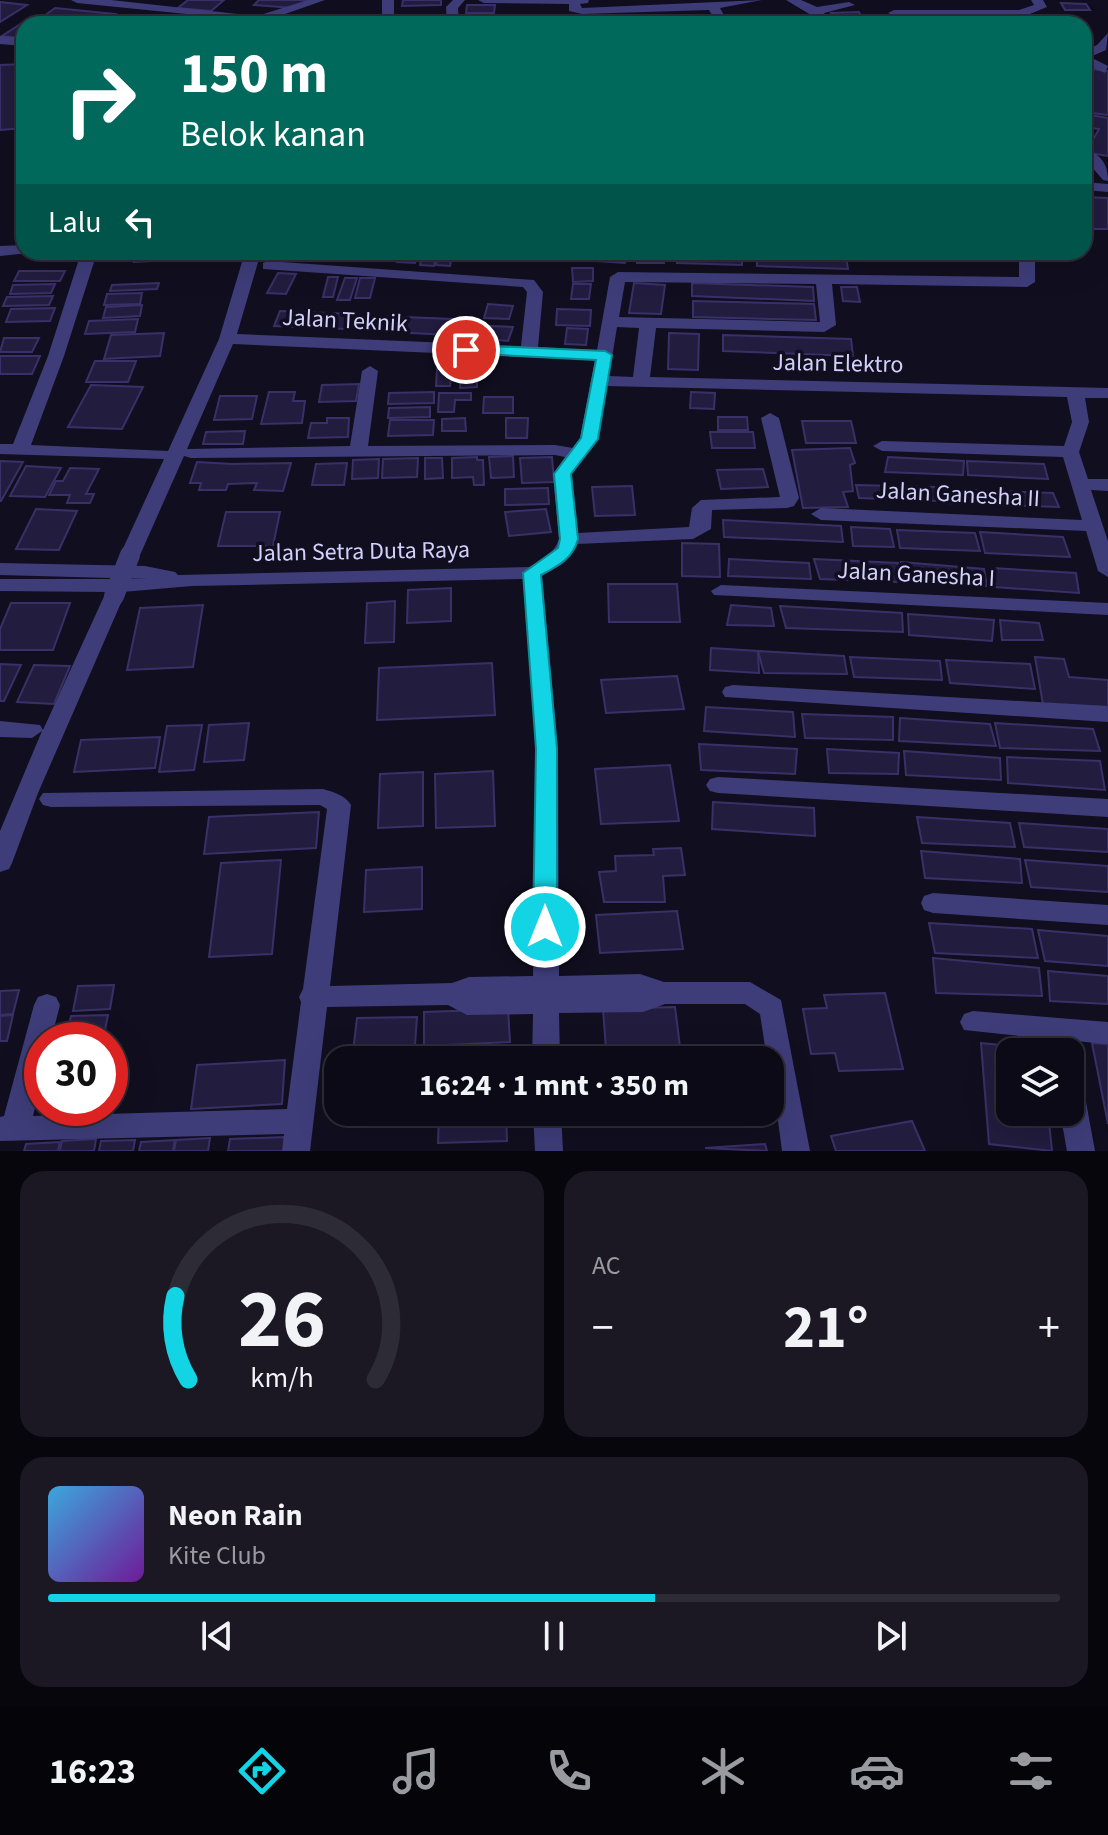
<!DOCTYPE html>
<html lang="id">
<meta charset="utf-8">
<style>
body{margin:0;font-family:"Source Sans 3",sans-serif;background:#1b1824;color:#f1f3f6;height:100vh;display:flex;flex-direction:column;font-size:30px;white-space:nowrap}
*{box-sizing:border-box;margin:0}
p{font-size:26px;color:#9a9aa1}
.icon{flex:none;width:44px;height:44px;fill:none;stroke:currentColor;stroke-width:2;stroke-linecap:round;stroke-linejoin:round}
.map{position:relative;height:1151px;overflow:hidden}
.sheet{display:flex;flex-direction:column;gap:20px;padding:20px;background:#07060d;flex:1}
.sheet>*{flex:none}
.hud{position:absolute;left:16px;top:16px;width:1076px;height:244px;border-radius:24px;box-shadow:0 8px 32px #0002,0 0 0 2px #2d2b36;background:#00695c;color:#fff;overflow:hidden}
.fabs{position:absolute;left:996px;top:1038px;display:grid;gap:16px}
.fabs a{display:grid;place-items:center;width:88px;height:88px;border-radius:16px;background:#0d0a17;box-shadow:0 8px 32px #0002,0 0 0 2px #2d2b36;font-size:40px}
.speed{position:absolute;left:24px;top:1022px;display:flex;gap:16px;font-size:40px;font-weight:700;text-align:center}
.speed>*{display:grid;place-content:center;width:104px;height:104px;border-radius:50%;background:#0d0a17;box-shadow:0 8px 32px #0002,0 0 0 2px #2d2b36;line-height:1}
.speed .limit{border:12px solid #d22;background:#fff;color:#111}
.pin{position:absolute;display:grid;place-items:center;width:68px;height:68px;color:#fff;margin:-34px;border:4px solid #fff;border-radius:50%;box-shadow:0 2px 8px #0007}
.me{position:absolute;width:88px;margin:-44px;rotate:0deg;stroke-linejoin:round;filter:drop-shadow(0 0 6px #0008)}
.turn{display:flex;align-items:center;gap:28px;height:168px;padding:0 32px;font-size:36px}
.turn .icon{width:104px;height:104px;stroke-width:2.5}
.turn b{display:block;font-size:56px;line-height:68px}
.then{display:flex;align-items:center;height:76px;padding:0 32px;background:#0003;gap:16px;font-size:30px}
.big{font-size:60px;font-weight:700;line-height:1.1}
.sheet .tile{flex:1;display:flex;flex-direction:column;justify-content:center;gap:12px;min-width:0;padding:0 28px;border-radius:24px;background:#1b1824}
.sheet .dial{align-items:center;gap:0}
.dial svg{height:208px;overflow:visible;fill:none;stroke:#2d2b36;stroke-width:7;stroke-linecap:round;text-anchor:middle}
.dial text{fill:#f1f3f6;stroke:none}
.song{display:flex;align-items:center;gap:24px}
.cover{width:96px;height:96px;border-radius:12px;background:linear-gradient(135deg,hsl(200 70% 55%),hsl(280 70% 35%))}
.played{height:8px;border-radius:4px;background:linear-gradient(90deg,#13d4e4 60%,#2d2b36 60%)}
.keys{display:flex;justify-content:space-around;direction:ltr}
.heat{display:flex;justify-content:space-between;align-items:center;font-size:44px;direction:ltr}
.sheet .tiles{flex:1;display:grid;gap:20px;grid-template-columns:1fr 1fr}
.tile:last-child{grid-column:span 2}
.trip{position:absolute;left:324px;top:1046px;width:460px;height:80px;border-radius:24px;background:#0d0a17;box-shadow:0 8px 32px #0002,0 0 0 2px #2d2b36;font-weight:700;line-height:80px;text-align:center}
.tabs{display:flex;height:128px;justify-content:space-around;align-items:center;background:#050409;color:#9a9aa1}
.tabs .icon{width:56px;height:56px}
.tabs .active{color:#13d4e4}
.tabs b{font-size:36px;color:#f1f3f6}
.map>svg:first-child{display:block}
.building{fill:#221c3e;stroke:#3a3068;stroke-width:2}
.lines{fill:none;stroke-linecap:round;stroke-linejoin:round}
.minor{fill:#3e3d7a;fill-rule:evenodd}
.minor-bridge{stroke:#3e3d7a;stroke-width:20}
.route{fill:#13d4e4;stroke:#0c8a94;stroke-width:2}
.labels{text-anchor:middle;stroke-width:7;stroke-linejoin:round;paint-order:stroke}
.street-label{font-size:24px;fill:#d4d0fb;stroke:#110e1f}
</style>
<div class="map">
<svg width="1108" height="1151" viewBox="0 0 1108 1151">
<rect width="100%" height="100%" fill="#110e1f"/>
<!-- building -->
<g class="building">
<path d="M188,0H224L211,11L178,8Z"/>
<path d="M259,0H302L306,1L294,8L254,5Z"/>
<path d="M403,0H441V5L402,6Z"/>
<path d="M0,2L27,5L0,22Z"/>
<path d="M1061,3L1086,4L1090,10H1065Z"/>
<path d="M467,5H495L494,13H466Z"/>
<path d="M55,8L115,14L102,24L36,22Z"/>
<path d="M859,12L862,19H834L831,13Z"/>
<path d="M557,15L559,23L537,24L535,16Z"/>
<path d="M22,23L27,24H24L21,38L2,36Z"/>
<path d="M24,64V128L0,130V65Z"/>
<path d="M1084,68L1108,71V115L1084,112Z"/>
<path d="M1090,115L1108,118V156L1084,152V137L1094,138L1099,129L1084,127Z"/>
<path d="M1084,197L1108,198V229H1094L1084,207Z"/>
<path d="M135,252H207V258L134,262Z"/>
<path d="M400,252H418L415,263L397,262Z"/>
<path d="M423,252H437L434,266L420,265Z"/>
<path d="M439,252H453L450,266L436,265Z"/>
<path d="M599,252H628L625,263L597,261Z"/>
<path d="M637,252H663L664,263H637Z"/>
<path d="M677,252L742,253V265L677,263Z"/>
<path d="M757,254L846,257L848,269L757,266Z"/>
<path d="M572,268H593V281L573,282Z"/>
<path d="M19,271H65L60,281H14Z"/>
<path d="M278,273L296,274L286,294L267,293Z"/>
<path d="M328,277H338L333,297H323Z"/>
<path d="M345,278H357L350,300H337Z"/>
<path d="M360,278H375L370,298H355Z"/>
<path d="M159,283L157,289L110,291L112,285Z"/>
<path d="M634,283L665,285L661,314L629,313Z"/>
<path d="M692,283L813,287L814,301L692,296Z"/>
<path d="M55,284L51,293L10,294L13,285Z"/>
<path d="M573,284H591L589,299H571Z"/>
<path d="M841,287H857L860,302L843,301Z"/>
<path d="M142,293L140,304L104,305L107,294Z"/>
<path d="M53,296L49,305L3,306L7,297Z"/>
<path d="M693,301L814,304L816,320L693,317Z"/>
<path d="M488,304L513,306L509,319L484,318Z"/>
<path d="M142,305L140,316L103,318L106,307Z"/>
<path d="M55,308L50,321L6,322L11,309Z"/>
<path d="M557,309L591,310L590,326L556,325Z"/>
<path d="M280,311L352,314L347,329L274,326Z"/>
<path d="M379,316L453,319L449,335L373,331Z"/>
<path d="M138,319L135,332L85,334L89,321Z"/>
<path d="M490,326L513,327L508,341L486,339Z"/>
<path d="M567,328L588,329L586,345L565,344Z"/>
<path d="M164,333L160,356L104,359L111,335Z"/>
<path d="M669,333L699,334L698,370L668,369Z"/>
<path d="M723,335L851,339L853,356L723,351Z"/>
<path d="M4,338H39L32,352H0Z"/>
<path d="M0,356H40L32,374H0Z"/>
<path d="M95,361H136L128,382H86Z"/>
<path d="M452,367L450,386H436L437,368Z"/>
<path d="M461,370H477V387L460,388Z"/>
<path d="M359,384L356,401L319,402L322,385Z"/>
<path d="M91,385L143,387L122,429L68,427Z"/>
<path d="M269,392H295L293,401H305L302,423L261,424Z"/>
<path d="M434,392V403L388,404L389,393Z"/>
<path d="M691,392L715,393L714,409L690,408Z"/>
<path d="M439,393H471V400H455L454,412H438Z"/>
<path d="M220,396H257L252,419L214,420Z"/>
<path d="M484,397H513V413H483Z"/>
<path d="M430,407V417L388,418L389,408Z"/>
<path d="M718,417H747L748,430H718Z"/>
<path d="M327,418H349L348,437L308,438L311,423H327Z"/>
<path d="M465,418L466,431H442V419Z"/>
<path d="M506,418H528L527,438H506Z"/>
<path d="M390,420H434L433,435L388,436Z"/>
<path d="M802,421H851L856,443H806Z"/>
<path d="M245,431L243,444H203L206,432Z"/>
<path d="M710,432H753L755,448H712Z"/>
<path d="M850,448L855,463L850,465L853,491L843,492L848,507L803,508L792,450Z"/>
<path d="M513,456L514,477L491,478L489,457Z"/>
<path d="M477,457V460H483L484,485H474L473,477L452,478V458Z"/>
<path d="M552,457L554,482L522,483L520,458Z"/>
<path d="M888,457L964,461L963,475L885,472Z"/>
<path d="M418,458L417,477L382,478L383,459Z"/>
<path d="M425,458H442L443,478L425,479Z"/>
<path d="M379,459L378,478L352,479L353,460Z"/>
<path d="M0,461L23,462L1,501H0Z"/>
<path d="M967,461L1044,464L1048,479L968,475Z"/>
<path d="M197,462L232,464L291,463L283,491L254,490L257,483L228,484L226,490H199L201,483H190Z"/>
<path d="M347,463L344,485H312L316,464Z"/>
<path d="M26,466L61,468L45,497L10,496Z"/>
<path d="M70,468L99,469L86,494H94L90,503H67L70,495H49L56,481H63Z"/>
<path d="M763,469L768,487L721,489L717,470Z"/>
<path d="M856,485L935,487L937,501L859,498Z"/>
<path d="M632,486L635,515L595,516L592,487Z"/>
<path d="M548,488L549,504L505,505V489Z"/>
<path d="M941,489L1053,493L1059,507L945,503Z"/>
<path d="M36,509L77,511L59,550L16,549Z"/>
<path d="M546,509L551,532L509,536L505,512Z"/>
<path d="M226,512H280L273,546H218Z"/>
<path d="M723,520L841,526L843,542L724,537Z"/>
<path d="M851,527L890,529L894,547L853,546Z"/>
<path d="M897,530L975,533L980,551L900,548Z"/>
<path d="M980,532L1063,537L1070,557L985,553Z"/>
<path d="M682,543L719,544L720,577L682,576Z"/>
<path d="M729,559L809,563L811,579L728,576Z"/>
<path d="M814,559L898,563L897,582L820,579Z"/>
<path d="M901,562L984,569L987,586L904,582Z"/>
<path d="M992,568L1076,573L1079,593L994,587Z"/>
<path d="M608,584H677L680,622H609Z"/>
<path d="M451,588V621L407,623L408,590Z"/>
<path d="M395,601L394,642L365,643L367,603Z"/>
<path d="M11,603H70L53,650H0V629Z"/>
<path d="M203,605L193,667L127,670L140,608Z"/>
<path d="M731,605L771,608L774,626L727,625Z"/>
<path d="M780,606L902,613L903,632L786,628Z"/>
<path d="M908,614L994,620L992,641L909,635Z"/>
<path d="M1000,620L1039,623L1043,640H1002Z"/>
<path d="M711,648L758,651L759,673L710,670Z"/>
<path d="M758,651L844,656L847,674L764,673Z"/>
<path d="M850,657L940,661L942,680L854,677Z"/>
<path d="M1035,657L1064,659L1069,677L1108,680V710L1043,705Z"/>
<path d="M946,660L1030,664L1035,689L950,683Z"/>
<path d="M492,663L495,715L377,720L379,668Z"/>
<path d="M0,664L21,665L4,701H0Z"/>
<path d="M34,665L70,666L54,704L17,702Z"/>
<path d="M677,676L684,709L606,713L601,680Z"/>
<path d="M706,707L793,712L795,737L704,731Z"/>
<path d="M802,714L893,717V740L805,738Z"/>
<path d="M900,718L990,724L996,746L899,741Z"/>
<path d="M249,723L244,760L204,762L209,725Z"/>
<path d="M995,723L1093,729L1100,751L1000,748Z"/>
<path d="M202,725L194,770L159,772L167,726Z"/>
<path d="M160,737L155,768L74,772L81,740Z"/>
<path d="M699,744L797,749L795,774L701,770Z"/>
<path d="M827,749L899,753L898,774L829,773Z"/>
<path d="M904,751L1000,758L1001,780L906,775Z"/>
<path d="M1007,757L1100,761L1105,790L1008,783Z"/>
<path d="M670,765L679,821L601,824L595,769Z"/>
<path d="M493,771L495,826L436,828L435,774Z"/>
<path d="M423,772V826L378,828L380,774Z"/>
<path d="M713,802L814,808L815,836L712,829Z"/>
<path d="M319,812L316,848L204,854L209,817Z"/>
<path d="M917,817L1010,823L1015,847L922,843Z"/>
<path d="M1019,823L1108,829V852L1024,847Z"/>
<path d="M681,848L685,875L663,876L665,902H604L599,872L616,871L615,856L654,855L653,849Z"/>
<path d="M921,851L1020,859L1022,883L925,878Z"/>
<path d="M281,860L272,954L209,957L221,863Z"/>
<path d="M1025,860L1108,866V892L1031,887Z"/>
<path d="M422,867V909L364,912L366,870Z"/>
<path d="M677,911L683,949L600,953L596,915Z"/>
<path d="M929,923L1032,929L1038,958L935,953Z"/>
<path d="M1038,930L1108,936V966L1045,961Z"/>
<path d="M933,958L1039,968L1042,996L936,993Z"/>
<path d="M1048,971L1108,976V1004L1050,1001Z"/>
<path d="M114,985L110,1009L73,1011L78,986Z"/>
<path d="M19,990L13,1014L0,1015V991Z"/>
<path d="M885,993L903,1069L839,1071L835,1053L811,1054L803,1009L827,1008L824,995Z"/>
<path d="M675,1007L680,1047L606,1049L603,1009Z"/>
<path d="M508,1009L510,1042L424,1046V1012Z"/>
<path d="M13,1015L7,1041H0V1016Z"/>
<path d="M108,1015L103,1040H66L71,1016Z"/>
<path d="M417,1017L414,1059L352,1060L357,1018Z"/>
<path d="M981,1043L1041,1049V1052H1010V1112H1048L1052,1151L989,1144Z"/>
<path d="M1092,1043L1108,1044V1124Z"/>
<path d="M754,1051L755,1060H698L697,1052Z"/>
<path d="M285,1060L282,1104L191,1109L197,1065Z"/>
<path d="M770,1089L774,1114L689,1118L688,1112H770Z"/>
<path d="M439,1112H506L507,1141L438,1143Z"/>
<path d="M912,1121L925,1151H836L831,1136Z"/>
<path d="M285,1137L284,1151H228L230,1139Z"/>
<path d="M210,1138L208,1151H174L176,1140Z"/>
<path d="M96,1139L94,1151H60L62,1141Z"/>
<path d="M135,1140L133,1151H99L101,1141Z"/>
<path d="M175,1140L173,1151H139L141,1142Z"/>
<path d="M60,1142L58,1151H24L26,1144Z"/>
<path d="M765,1144L767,1151L705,1148Z"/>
</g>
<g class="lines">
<!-- minor -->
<g class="minor">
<path d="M71,0H111L257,16L308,0H325L268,20L273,24H247L246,20L77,3Z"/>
<rect x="382" y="0" width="12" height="24"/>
<path d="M453,0H465L458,8L459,24H447L446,7Z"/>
<path d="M478,0H589L588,3L580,4L582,8L762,0L720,8L729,24H717L709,10L582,14L569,11V4L484,3Z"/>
<path d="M786,0H801L817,7L849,2L855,5L824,13L834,24H770L775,20L816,18Z"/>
<path d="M1031,0H1043L1047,7L1025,16H894L888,13L894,10H1019L1034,5Z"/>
<path d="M1108,33L1106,50L1090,57L1108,66L1105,73L1084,64V51L1097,45Z"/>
<path d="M0,36L24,38V46L0,44Z"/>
<path d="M1084,149C1101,154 1108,164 1108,181L1103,180L1084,158Z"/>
<path d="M1084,182L1108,184V192L1084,190Z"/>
<path d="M24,245V252L29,253L0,256V246Z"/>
<path d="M245,252H261L237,334L521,346L527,292L523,287L263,269V263L268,261L534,280L543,292L538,347L597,350L610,277L618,272L1019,277V252H1035V282L1027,287L832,284L836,325L824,332L656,328L650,377L1108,388V398H1085L1089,422L1079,452L1088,479H1108V491L1091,490L1108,541V577L1098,571L1086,531L821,520L811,514L821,508L1082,520L1063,457L882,451L873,446L882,441L1064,446L1072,422L1067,397L607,386L598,439L571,474L578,533L689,527L692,508L701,500L780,497L761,418L770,413L779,418L799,498L794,506L787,508L712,510L711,529L693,539L577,544L562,564L542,576L558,749L559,976L640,974L664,982H750L781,1000L810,1151H782L770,1060H767L760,1014L745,1004H665L643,1012L559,1013L560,1060H532L533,1014L467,1015L448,1005L327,1007L310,1151H282L284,1134L0,1141V1117L4,1116L34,1005L38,997L47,994L56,997L60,1005L51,1040H42V1078L33,1116L287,1109L301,1002L299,997L303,989L327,809L320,805L51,807L43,805L39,799L43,793L323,789C333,792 345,795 351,805L330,986L452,983L469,977L533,976L536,749L523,579L192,586L122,592L124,596L38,793L12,863L9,869L0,872V831L42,731L32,738L0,737V721L40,725L43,730L106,592L0,591V579H148L0,575V563L145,566L175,572L178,575L529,567C542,560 554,554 559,539L553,474L565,457L555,455L191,458L184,456L140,555L130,561L120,555L164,459L0,454V444H13L48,356L79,259L87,254L95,259L64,356L31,445L168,451L219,339ZM625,282L816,284L820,322L619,317ZM617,327L639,328L633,377L609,376ZM233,344L595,360L580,438L573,448L555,445L368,446L378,371L370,366L362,371L350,446L187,449Z"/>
<path d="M721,585L1108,603V615L714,595L711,591Z"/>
<path d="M733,685L1108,706V722L725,697L722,692L725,687Z"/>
<path d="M718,777L1108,799V817L718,793L710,791L706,785L710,779Z"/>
<path d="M933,893L1108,905V925L933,913L924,910L921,903L924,896Z"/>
<path d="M973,1011L1108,1022V1044L1075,1041L1077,1052L1070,1061V1052H1049L1047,1039L964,1030L960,1022L964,1014Z"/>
<path d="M1070,1079L1080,1083L1084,1091L1095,1151H1067L1060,1112H1070Z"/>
<path d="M533,1112H561L563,1151H535Z"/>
</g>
<!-- minor-bridge -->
<path class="minor-bridge" d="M114,596L130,555"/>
</g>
<!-- route -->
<path class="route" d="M466,345L605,351L612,355L598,439L571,474L578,539C573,559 558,566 541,575L557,749V927L553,934H537L533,927L536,749L523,573L558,548L560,539L554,474L581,438L596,360L460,353V346Z"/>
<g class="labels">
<!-- street labels -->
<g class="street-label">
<text transform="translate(345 320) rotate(3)" y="8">Jalan Teknik</text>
<text transform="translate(838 363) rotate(1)" y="8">Jalan Elektro</text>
<text transform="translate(958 494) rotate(3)" y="8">Jalan Ganesha II</text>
<text transform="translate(361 551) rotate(-1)" y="8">Jalan Setra Duta Raya</text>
<text transform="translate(916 574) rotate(3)" y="8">Jalan Ganesha I</text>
</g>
</g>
</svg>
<div class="fabs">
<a><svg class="icon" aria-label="layers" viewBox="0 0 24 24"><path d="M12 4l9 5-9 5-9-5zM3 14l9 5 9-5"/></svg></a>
</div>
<div class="speed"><div class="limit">30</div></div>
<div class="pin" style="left:466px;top:350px;background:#d93025"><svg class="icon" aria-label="arrive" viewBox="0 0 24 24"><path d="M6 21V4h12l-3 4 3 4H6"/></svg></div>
<svg class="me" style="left:545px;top:927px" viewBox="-20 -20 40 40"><circle r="17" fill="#13d4e4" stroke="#fff" stroke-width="3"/><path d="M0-11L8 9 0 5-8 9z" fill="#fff"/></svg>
<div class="trip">16:24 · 1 mnt · 350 m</div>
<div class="hud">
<div class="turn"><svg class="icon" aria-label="right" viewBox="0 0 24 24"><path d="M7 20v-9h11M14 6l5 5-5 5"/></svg><div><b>150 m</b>Belok kanan</div></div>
<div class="then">Lalu<svg class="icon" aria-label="left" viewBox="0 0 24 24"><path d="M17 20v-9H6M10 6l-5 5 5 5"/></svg></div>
</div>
</div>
<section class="sheet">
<div class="tiles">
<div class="tile dial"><svg viewBox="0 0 100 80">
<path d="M14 69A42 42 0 1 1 86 69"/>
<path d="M14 69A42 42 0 0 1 9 37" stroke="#13d4e4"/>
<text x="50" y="56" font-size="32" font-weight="700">26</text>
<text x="50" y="72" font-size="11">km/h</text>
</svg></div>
<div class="tile"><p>AC</p>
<div class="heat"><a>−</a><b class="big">21°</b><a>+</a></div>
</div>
<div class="tile">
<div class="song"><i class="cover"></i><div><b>Neon Rain</b><p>Kite Club</p></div></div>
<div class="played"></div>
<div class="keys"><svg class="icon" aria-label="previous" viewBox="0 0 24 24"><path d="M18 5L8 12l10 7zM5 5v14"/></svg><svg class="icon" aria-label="pause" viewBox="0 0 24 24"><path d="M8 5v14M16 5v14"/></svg><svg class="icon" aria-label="next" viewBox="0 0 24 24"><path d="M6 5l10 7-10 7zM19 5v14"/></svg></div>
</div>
</div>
</section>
<nav class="tabs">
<b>16:23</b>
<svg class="icon active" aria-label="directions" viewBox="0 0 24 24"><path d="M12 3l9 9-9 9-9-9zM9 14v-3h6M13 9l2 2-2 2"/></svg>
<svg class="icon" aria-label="music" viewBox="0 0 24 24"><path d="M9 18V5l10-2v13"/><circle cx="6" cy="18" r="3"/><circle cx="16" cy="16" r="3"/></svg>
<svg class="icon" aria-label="phone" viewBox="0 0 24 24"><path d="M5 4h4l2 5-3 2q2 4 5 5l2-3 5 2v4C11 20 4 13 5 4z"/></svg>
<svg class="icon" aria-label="climate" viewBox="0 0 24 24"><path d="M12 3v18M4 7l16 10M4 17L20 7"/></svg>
<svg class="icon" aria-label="car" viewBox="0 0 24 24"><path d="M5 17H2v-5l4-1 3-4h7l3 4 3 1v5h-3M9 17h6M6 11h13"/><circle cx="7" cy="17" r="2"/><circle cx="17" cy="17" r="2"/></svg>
<svg class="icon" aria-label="filters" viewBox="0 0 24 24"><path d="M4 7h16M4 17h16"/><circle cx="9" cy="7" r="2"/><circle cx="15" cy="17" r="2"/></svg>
</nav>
